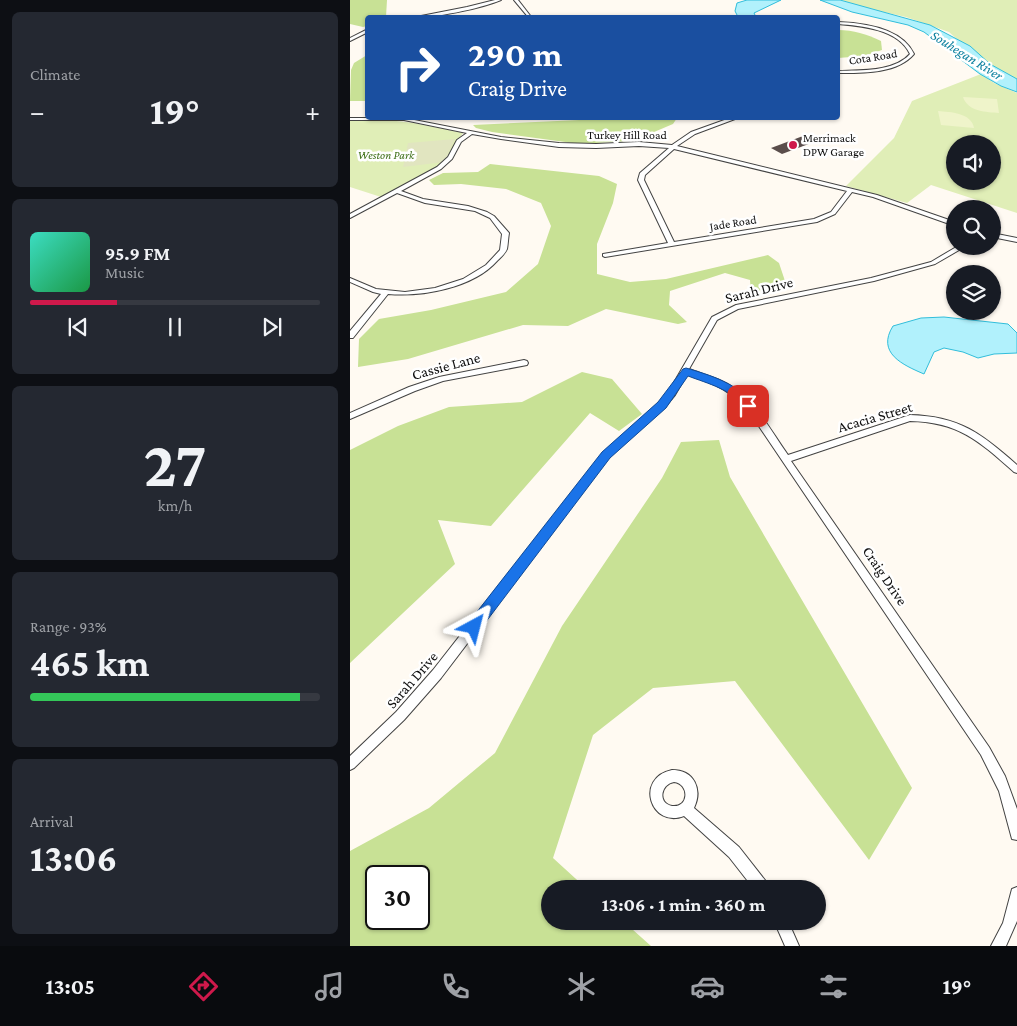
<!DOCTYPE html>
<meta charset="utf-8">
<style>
body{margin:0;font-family:"Crimson Pro",serif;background:#242831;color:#f1f3f6;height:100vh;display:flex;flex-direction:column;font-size:19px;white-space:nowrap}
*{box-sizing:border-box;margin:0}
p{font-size:16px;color:#9ea1a6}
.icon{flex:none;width:28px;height:28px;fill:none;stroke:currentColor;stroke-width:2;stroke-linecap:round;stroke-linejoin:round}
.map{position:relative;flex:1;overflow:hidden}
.drawer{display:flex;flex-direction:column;gap:12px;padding:12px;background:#0d0f14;width:350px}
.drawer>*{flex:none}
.hud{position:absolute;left:15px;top:15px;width:475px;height:105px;border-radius:5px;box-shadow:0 1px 4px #0004;background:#1a4fa0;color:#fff;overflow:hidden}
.tools{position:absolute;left:596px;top:135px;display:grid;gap:10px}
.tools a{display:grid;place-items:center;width:55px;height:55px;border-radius:50%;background:#171b24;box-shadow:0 1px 4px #0004;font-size:25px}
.speed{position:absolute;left:15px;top:865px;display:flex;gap:10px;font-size:25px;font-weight:700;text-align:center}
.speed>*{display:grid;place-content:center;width:65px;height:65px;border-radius:50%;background:#171b24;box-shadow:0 1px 4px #0004;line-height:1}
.speed .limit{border:2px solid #111;border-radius:8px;background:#fff;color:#111}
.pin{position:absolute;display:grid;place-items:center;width:42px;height:42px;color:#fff;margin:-21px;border-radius:10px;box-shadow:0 2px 8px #0006}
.me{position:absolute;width:55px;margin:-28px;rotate:38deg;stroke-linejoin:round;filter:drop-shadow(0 0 4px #0008)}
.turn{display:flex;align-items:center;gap:18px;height:105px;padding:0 20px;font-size:22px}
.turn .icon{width:65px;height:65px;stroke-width:2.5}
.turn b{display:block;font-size:35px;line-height:42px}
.big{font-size:38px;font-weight:700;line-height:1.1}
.drawer .widget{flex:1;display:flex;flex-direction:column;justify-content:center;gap:8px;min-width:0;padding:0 18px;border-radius:8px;background:#242831}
.drawer .dial{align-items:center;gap:0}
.dial b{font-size:65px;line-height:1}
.song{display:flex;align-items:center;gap:15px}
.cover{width:60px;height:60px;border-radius:8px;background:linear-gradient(135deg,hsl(170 70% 55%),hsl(140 70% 35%))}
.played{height:5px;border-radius:2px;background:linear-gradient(90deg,#cf194b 30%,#363941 30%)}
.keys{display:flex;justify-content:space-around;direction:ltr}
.heat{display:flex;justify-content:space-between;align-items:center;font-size:28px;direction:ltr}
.charge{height:8px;border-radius:4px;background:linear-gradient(90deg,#34c759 93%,#363941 0)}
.trip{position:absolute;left:191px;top:880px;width:285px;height:50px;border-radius:25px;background:#171b24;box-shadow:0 1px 4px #0004;font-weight:700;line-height:50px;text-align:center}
.menu{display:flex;height:80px;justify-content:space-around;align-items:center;background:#090b0e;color:#9ea1a6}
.menu .icon{width:35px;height:35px}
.menu .selected{color:#cf194b}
.menu b{font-size:22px;color:#f1f3f6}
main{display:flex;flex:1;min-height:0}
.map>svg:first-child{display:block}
.green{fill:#e0eeb7;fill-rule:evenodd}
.forest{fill:#c8e195;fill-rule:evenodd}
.cemetery{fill:#e1e5c0}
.pitch{fill:#eff4ca}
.water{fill:#b1f1fc;stroke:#31bedb}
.building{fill:#5a4d4b}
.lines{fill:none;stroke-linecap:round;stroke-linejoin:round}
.minor-casing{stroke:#434343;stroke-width:2}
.minor{fill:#fff;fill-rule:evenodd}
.route{fill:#1a73e8;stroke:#114b97}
.poi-dot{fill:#cf194b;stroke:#fff;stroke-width:2}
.labels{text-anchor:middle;stroke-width:5;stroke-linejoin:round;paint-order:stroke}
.far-street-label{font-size:12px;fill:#101010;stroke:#fff}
.far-poi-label{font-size:12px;fill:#101010;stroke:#fff;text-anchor:start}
.far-park-label{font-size:12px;font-style:italic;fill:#3e6f18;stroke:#fff}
.far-water-label{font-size:14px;font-style:italic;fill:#0c819f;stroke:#fff}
.street-label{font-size:15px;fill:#101010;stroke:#fff}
</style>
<main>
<section class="drawer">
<div class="widget"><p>Climate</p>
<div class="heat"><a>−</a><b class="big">19°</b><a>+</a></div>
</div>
<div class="widget">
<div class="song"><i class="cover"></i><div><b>95.9 FM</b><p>Music</p></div></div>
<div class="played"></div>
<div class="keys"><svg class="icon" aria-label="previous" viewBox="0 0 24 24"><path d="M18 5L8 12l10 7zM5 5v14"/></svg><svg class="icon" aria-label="pause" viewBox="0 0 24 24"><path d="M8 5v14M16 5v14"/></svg><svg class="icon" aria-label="next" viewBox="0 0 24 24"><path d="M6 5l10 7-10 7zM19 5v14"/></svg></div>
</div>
<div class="widget dial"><b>27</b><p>km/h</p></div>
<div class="widget"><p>Range · 93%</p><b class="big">465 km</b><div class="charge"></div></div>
<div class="widget"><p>Arrival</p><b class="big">13:06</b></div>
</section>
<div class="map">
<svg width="667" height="946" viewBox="0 0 667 946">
<rect width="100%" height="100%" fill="#fffaf2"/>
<!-- green -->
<g class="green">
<path d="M492,0H667V80L626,56L599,32L556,17L502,5Z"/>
<path d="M631,74L644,83L667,93V213L581,185L557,203L496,186L544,138L562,101ZM605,144H642V181H605Z"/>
<path d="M29,119L64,123L113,133L91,165L31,197L0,187V120Z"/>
</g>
<!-- forest -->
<g class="forest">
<path d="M0,0H37L36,17L18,18L17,26L13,27L0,24Z"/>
<path d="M488,30C504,30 516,34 531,41L532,50L514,56L488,58Z"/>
<path d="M17,55V70L16,71L17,73V101H0L1,70L4,63Z"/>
<path d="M273,118H327L323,124L304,132L293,140L230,144L142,132L126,128L123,125Z"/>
<path d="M140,164L249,176L267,184L263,203L247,244V274L280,282L316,279L418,255L429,263L435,281L401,294L400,280L375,273L320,291L319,305L337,322L328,324L256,309L218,326L173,325L58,359L8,367L9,339L29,319L81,310L156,292L188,264L201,226L191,203L156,189L111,184L84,185L79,180L93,173L128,172Z"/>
<path d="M232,372L262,379L292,414L269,431L240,413L141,526L88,520L105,564L0,663V450L48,426L99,407L172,402Z"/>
<path d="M369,440L380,477L562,788L519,860L385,681L303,688L243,735L203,858L237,889H200V921H273L301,946H0V851L79,808L145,753L212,626L312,478L331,442ZM26,876H69V919H26Z"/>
</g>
<!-- cemetery -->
<path class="cemetery" d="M105,139L94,162L53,167L58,143Z"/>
<!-- pitch -->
<g class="pitch">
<path d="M613,97L647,99L649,113C637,112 618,112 613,97Z"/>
<path d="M588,111C600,112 622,113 624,128L591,125Z"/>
</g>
<!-- water -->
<g class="water">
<path d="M397,0H431L404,13L406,17H388L385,11L387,3Z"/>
<path d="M470,0H490L580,25L620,46L640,64L667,79V92L651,86L630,74L574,32L558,25L502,12Z"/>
<path d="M594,317L658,324L667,333V353L644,354L628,358L613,352L594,348L584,352L574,374C553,365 526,353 543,326L571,318Z"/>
</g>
<!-- building -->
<path class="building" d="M453,136L464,142L432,154L421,148Z"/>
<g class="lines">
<defs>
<g id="minor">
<path d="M145,0H151C130,9 83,18 61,18L117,7Z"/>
<path d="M164,0H168L182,18H179Z"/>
<path d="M488,22C514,23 552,28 564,54C547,74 512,73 488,73V71C511,70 544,72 560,54C548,29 512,26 488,24Z"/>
<path d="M18,29V32L0,41V38Z"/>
<path d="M0,118H54L151,137L209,143L246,144L289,142L322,145L341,132L380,118H385V119L345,134L327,146L527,195L605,222V226L523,197L502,192L485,214L467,222L255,257L253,256V254L318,243L288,180L290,173L319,148L289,146L246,148L209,147L151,139L122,134L111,142L102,159L91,169L51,191L73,199L118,206L137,212L144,216L159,233C158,238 158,244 157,249C155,254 150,258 147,261C123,288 72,297 38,294L3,338H0V331L31,294L23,292L0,282V278L26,289L55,292L85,288L113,279L136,265L150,250L152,234L140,218L125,211L75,203L47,193L0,218V214L87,167L98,157L107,140L117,133L54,120H0ZM324,149L497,191L481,212L464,219L324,242L294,180L295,175Z"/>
<path d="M642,233L667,238V242L642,237Z"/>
<path d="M608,246H616L585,264L524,281L388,309L367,320L339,369C355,375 372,379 385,389C408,405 422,433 438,455L560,415C609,416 632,434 667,465V473L664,472C629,441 609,422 560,421L441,461L639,747L655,776L667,809V840L662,839L649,791L631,755L402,416C382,390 367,385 337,374L325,395L315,407L259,457L91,678L54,720L4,768L0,770V756L46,712L83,670L253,453L309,403L319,391L362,317L386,305L521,278L581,262Z"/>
<path d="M174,360L177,361L178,363L177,365L93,381L65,391L0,419V413L59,387L89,377Z"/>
<path d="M322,770C344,770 353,789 344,808L389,847L418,884L420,889H404L379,857L334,816C301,829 284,778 322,770ZM324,782C340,784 339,808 322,806C307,803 311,784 324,782Z"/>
<path d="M667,887V921L656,946H641L653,923L662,889Z"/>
<path d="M424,921H438L449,946H435Z"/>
</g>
</defs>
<!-- minor casing -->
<use href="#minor" class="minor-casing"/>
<!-- minor -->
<use href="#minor" class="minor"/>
</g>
<!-- route -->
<path class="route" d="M336,368C360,375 390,384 404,406L402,408H395C381,389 359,384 338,376L316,408L260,458L129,631L124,633L119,631L117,627L119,622L252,452L308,402L333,369Z"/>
<!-- markers -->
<circle class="poi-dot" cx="443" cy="145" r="5"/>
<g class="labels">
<!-- far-street labels -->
<g class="far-street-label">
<text transform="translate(523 57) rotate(-9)" y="4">Cota Road</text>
<text x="277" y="139">Turkey Hill Road</text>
<text transform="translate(383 223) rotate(-9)" y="4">Jade Road</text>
</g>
<!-- far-poi labels -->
<g class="far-poi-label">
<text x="453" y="142">Merrimack<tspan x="453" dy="14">DPW Garage</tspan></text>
</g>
<!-- far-park labels -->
<g class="far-park-label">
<text x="36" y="159">Weston Park</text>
</g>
<!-- far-water labels -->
<g class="far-water-label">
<text transform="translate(617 55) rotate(32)" y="5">Souhegan River</text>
</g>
<!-- street labels -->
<g class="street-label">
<text transform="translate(409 290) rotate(-14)" y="5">Sarah Drive</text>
<text transform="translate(96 366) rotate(-15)" y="5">Cassie Lane</text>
<text transform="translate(525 417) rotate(-16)" y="5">Acacia Street</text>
<text transform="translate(535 576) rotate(56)" y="5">Craig Drive</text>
<text transform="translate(62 680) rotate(-49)" y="5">Sarah Drive</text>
</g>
</g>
</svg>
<div class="tools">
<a><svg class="icon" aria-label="sound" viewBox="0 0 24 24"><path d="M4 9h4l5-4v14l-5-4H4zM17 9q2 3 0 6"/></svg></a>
<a><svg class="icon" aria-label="search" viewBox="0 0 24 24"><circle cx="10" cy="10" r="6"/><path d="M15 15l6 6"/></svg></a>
<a><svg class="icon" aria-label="layers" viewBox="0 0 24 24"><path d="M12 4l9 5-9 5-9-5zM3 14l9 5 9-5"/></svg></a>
</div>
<div class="speed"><div class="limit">30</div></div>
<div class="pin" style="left:398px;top:406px;background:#d93025"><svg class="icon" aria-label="arrive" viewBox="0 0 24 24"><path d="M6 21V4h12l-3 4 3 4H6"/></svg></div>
<svg class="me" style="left:124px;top:627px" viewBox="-20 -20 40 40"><path d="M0-17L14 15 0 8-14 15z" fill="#1a73e8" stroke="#fff" stroke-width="4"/></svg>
<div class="trip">13:06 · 1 min · 360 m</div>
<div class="hud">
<div class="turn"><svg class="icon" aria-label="right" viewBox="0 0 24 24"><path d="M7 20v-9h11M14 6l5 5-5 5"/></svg><div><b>290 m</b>Craig Drive</div></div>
</div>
</div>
</main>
<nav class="menu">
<b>13:05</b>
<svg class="icon selected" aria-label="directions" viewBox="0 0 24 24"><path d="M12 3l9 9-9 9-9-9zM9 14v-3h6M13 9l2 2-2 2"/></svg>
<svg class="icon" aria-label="music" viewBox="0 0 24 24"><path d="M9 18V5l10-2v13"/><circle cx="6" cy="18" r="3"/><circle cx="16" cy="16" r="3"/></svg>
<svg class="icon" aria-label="phone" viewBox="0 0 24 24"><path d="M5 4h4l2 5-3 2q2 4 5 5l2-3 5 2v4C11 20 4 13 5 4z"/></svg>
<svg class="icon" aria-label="climate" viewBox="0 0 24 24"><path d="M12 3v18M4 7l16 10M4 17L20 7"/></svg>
<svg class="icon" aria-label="car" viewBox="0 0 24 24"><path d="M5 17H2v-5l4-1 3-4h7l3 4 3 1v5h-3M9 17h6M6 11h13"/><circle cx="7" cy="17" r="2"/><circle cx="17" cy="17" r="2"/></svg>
<svg class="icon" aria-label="filters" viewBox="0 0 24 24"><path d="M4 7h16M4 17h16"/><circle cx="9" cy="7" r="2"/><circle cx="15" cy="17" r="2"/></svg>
<b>19°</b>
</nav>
